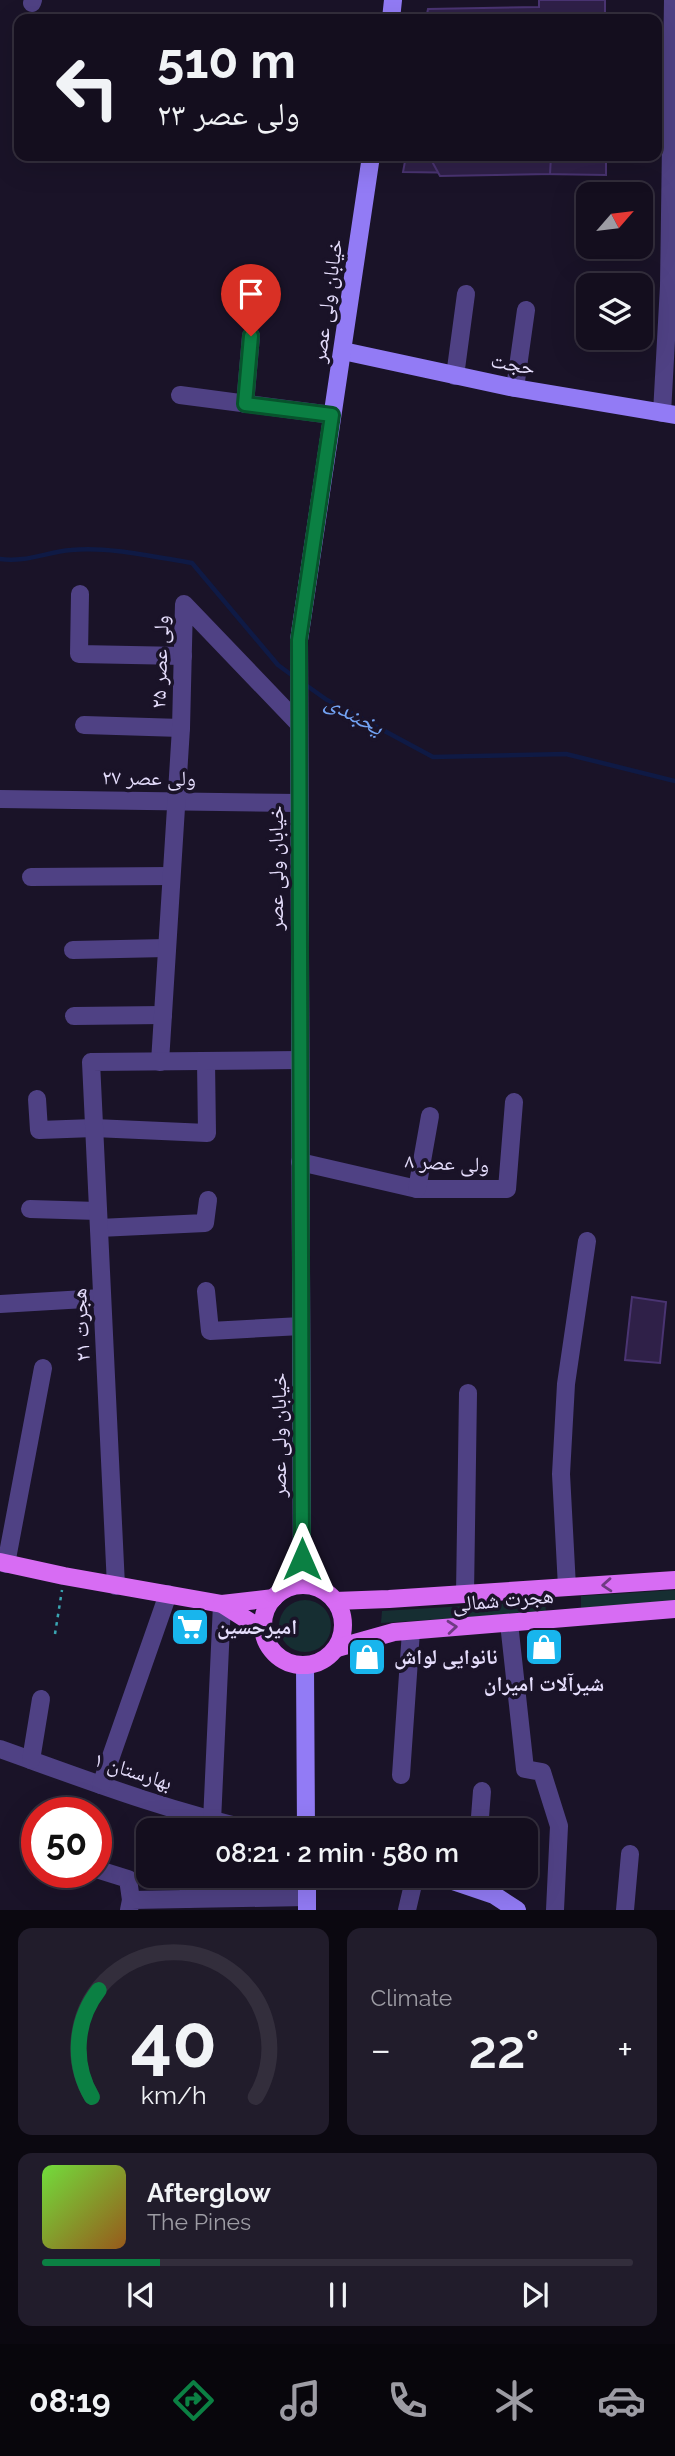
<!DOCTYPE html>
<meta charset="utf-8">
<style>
body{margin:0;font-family:Raleway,"Noto Naskh Arabic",sans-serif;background:#211c2b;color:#f1f3f6;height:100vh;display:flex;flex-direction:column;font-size:26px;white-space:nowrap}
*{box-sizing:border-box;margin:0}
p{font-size:23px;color:#9d9ca4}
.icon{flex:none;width:38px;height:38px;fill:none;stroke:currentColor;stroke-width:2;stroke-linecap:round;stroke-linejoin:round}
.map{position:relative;height:1910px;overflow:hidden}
.sheet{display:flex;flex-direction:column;gap:18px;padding:18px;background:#0b0810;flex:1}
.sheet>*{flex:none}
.guide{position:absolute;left:14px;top:14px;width:648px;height:147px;border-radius:14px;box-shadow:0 7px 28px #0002,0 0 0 2px #332e3c;background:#140e1e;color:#f1f3f6;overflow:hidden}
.needle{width:46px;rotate:62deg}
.tools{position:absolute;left:576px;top:182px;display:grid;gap:14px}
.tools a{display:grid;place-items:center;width:77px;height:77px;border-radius:14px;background:#140e1e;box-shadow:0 7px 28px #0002,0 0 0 2px #332e3c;font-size:35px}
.speed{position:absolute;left:21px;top:1797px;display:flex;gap:14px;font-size:35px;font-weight:700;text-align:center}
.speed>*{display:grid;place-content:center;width:91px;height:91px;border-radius:50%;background:#140e1e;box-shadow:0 7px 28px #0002,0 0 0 2px #332e3c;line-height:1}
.speed .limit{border:10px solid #d22;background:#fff;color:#111}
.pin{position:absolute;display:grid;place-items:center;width:60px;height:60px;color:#fff;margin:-72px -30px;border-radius:50% 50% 50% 0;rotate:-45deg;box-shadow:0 0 7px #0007}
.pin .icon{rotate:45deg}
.me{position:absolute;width:77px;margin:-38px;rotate:0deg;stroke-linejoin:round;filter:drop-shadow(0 0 5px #0008)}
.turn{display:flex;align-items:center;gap:24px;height:147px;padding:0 28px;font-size:32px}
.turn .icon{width:91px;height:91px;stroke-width:2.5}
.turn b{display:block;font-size:49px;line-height:60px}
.big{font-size:52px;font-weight:600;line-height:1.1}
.sheet .card{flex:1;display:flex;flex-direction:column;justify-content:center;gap:10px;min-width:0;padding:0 24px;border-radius:14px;background:#211c2b}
.sheet .dial{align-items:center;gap:0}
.dial svg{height:182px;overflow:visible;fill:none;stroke:#332e3c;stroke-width:7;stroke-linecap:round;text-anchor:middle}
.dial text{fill:#f1f3f6;stroke:none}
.song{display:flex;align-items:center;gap:21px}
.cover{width:84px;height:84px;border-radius:10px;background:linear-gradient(135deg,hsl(100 70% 55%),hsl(30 70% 35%))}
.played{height:7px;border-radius:4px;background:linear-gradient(90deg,#0b8043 20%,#332e3c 20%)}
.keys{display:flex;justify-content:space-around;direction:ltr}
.heat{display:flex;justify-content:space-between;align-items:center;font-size:38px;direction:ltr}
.sheet .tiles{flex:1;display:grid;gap:18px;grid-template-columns:1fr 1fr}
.card:last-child{grid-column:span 2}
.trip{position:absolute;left:136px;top:1818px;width:402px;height:70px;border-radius:14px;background:#140e1e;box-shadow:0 7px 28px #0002,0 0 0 2px #332e3c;font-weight:600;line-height:70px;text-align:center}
.menu{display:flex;height:112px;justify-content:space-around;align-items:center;background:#08060c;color:#9d9ca4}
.menu .icon{width:49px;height:49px}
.menu .active{color:#0b8043}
.menu b{font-size:32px;color:#f1f3f6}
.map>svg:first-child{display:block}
.green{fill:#162e32}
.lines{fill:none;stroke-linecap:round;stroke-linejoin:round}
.stream{stroke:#0f1a45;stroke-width:4.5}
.building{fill:#2f2048;stroke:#4a3472;stroke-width:2}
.path{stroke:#3aa6b3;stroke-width:2.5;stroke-dasharray:3.5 5;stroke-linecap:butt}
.street{stroke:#4f4184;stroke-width:18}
.secondary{stroke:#927bf5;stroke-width:18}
.primary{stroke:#d76cf3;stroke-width:18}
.oneway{stroke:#6f3b83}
.route-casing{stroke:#07532c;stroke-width:18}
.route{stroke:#0b8043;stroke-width:12}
.labels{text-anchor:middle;stroke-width:7;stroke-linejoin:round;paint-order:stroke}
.street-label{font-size:21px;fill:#e5ddfc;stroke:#1a1328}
.poi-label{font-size:21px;font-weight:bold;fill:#e5ddfc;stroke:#1a1328;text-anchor:start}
.water-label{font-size:23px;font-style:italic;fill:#73a3f4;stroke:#1a1328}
</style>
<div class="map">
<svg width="675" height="1910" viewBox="0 0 675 1910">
<rect width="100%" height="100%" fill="#1a1328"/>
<!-- green -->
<g class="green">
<path d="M675,1590V1601L581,1608V1596Z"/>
<circle cx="305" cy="1626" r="26"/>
<path d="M545,1601L546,1612L381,1623L382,1611Z"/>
</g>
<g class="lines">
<!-- stream -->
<g class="stream">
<path d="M0,559C24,563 47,552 71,550C108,546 155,557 192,563L278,665L293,676"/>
<path d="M303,683L327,700L433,757L566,754L675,781"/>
</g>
</g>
<!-- building -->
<g class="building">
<path d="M539,0H605V19H426L428,9L539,7Z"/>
<path d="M406,156H606V175L403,172Z"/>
<path d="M429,156H551L550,174L440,176Z"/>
<path d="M632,1297L666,1302L660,1363L625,1360Z"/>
</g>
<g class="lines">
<!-- path -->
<path class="path" d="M55,1634L62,1590"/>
<!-- street -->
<g class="street">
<path d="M32,3L33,0"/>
<path d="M455,376L466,294"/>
<path d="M515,388L526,310"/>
<path d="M180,395L332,415"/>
<path d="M245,404L251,336"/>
<path d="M662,413L669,286L673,0"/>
<path d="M80,594L79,654L183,656"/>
<path d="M84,725L181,728"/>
<path d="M0,799L298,803"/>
<path d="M31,877L171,876"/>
<path d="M73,950L167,948"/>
<path d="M74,1016L163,1015"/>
<path d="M160,1062L181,728L184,604L299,724"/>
<path d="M37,1099L39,1130L94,1128L207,1133L206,1061"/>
<path d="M300,1162L417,1189H507L514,1102"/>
<path d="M417,1189L430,1116"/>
<path d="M30,1209L98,1211"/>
<path d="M99,1228L205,1223L208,1200"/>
<path d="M206,1291L210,1331L301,1326"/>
<path d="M0,1304L102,1298"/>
<path d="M6,1564L43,1368"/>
<path d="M116,1586L91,1062L299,1060"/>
<path d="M567,1587L561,1474L566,1384L587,1241"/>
<path d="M465,1594L468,1393"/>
<path d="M509,1623L525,1769L542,1772L559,1826L555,1910"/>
<path d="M0,1749C84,1779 167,1811 254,1830"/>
<path d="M31,1760L41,1699"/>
<path d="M401,1775L411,1631"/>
<path d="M101,1785L168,1594"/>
<path d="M212,1821L222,1604"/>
<path d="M479,1830L482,1791"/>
<path d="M96,1869L128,1879L131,1900"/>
<path d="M188,1876L189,1899"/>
<path d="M129,1910L131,1900L307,1897"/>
<path d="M407,1910L415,1876"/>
<path d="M625,1910L630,1854"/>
</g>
<!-- secondary -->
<g class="secondary">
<path d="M391,19L393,0"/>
<path d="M343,351L515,388L675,415"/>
<path d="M302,1585L299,640L371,156"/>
<path d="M305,1666L306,1830"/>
<path d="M307,1876V1910"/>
<path d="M438,1876L494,1895L517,1910"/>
</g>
<!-- primary -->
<g class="primary">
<path d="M0,1562L64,1576L222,1604L263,1630"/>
<circle cx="303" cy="1625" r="40"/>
<path d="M335,1601L389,1599L675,1580"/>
<path d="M222,1604L274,1598"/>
<path d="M337,1648L394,1632L675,1609"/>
</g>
</g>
<!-- one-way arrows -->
<defs><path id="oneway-chevron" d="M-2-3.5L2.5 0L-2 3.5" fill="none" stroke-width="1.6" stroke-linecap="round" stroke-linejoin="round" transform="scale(1.75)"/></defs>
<g class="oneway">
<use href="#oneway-chevron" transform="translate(607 1585) rotate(176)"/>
<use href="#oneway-chevron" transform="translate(452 1627) rotate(-5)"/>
</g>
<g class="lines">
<defs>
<path id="route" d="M251,336L245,404L332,415L299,640L302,1559"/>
</defs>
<!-- route casing -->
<use href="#route" class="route-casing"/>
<!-- route -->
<use href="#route" class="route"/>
</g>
<!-- icons -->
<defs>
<symbol id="supermarket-square" viewBox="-11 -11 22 22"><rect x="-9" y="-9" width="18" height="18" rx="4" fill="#18b5ed" stroke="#1a1328"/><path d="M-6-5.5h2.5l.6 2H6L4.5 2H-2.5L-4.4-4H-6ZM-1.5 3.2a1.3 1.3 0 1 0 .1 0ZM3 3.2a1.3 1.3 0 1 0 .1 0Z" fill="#fff"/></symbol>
<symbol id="shop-square" viewBox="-11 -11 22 22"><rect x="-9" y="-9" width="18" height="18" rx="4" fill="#18b5ed" stroke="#1a1328"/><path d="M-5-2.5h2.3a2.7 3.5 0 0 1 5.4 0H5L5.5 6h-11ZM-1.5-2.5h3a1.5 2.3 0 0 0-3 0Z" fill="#fff"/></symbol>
</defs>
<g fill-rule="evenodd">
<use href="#supermarket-square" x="168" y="1605" width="44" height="44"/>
<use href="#shop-square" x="522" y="1625" width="44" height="44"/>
<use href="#shop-square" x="345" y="1635" width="44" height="44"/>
</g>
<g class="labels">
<!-- street labels -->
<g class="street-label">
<text transform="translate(327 301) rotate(-82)" y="7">خیابان ولی عصر</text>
<text transform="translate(513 364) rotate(11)" y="7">حجت</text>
<text transform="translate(160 662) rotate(-88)" y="7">ولی عصر ۲۵</text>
<text transform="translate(149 778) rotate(1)" y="7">ولی عصر ۲۷</text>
<text transform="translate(276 868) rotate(-90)" y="7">خیابان ولی عصر</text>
<text transform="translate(447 1163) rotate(3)" y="7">ولی عصر ۸</text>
<text transform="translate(81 1325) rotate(-93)" y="7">هجرت ۲۱</text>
<text transform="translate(279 1435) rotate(-90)" y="7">خیابان ولی عصر</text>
<text transform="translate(503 1600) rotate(-5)" y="7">هجرت شمالی</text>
<text transform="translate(133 1771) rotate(18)" y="7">بهارستان ۱</text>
</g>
<!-- poi labels -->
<g class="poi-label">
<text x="217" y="1634">امیرحسین</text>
<text x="394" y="1664">نانوایی لواش</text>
<text x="544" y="1691" text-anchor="middle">شیرآلات امیران</text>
</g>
<!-- water labels -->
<g class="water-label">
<text transform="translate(355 714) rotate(29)" y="8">یخبندی</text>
</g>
</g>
</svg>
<div class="tools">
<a><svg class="needle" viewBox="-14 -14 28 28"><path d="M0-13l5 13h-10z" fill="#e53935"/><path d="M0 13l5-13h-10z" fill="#9d9ca4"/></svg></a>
<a><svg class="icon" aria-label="layers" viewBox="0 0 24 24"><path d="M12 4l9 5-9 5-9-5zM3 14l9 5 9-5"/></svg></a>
</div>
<div class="speed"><div class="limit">50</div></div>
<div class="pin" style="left:251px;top:336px;background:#d93025"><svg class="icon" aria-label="arrive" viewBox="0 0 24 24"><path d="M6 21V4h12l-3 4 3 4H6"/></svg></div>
<svg class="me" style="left:302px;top:1559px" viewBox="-20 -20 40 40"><path d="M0-17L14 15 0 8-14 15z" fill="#0b8043" stroke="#fff" stroke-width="4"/></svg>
<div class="trip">08:21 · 2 min · 580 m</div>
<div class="guide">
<div class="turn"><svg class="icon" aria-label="left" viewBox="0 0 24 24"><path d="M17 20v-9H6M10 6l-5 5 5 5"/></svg><div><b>510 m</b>ولی عصر ۲۳</div></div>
</div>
</div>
<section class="sheet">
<div class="tiles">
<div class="card dial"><svg viewBox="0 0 100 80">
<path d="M14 69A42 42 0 1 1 86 69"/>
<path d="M14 69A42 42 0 0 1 17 22" stroke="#0b8043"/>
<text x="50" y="56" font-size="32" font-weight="700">40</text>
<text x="50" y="72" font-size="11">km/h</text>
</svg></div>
<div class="card"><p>Climate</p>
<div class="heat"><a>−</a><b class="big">22°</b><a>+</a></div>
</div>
<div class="card">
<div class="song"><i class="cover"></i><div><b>Afterglow</b><p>The Pines</p></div></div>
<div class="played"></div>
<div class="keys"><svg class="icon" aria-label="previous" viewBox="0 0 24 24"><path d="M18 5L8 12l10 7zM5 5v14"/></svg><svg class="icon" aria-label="pause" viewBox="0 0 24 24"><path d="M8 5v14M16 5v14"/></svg><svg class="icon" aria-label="next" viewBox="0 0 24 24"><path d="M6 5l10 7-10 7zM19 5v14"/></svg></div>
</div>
</div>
</section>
<nav class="menu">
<b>08:19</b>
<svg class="icon active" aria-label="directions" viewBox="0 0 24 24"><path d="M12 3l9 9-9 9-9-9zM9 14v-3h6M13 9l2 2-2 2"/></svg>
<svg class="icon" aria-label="music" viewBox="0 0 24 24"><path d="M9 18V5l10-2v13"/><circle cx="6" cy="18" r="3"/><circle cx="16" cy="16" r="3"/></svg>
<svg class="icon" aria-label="phone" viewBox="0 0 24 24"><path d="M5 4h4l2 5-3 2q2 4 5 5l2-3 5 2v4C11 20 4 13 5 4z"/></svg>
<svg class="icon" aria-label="climate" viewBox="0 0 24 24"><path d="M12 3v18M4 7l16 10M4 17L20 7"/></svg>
<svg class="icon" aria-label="car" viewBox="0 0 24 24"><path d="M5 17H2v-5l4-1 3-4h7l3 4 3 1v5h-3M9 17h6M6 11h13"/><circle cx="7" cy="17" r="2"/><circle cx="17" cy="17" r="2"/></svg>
</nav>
